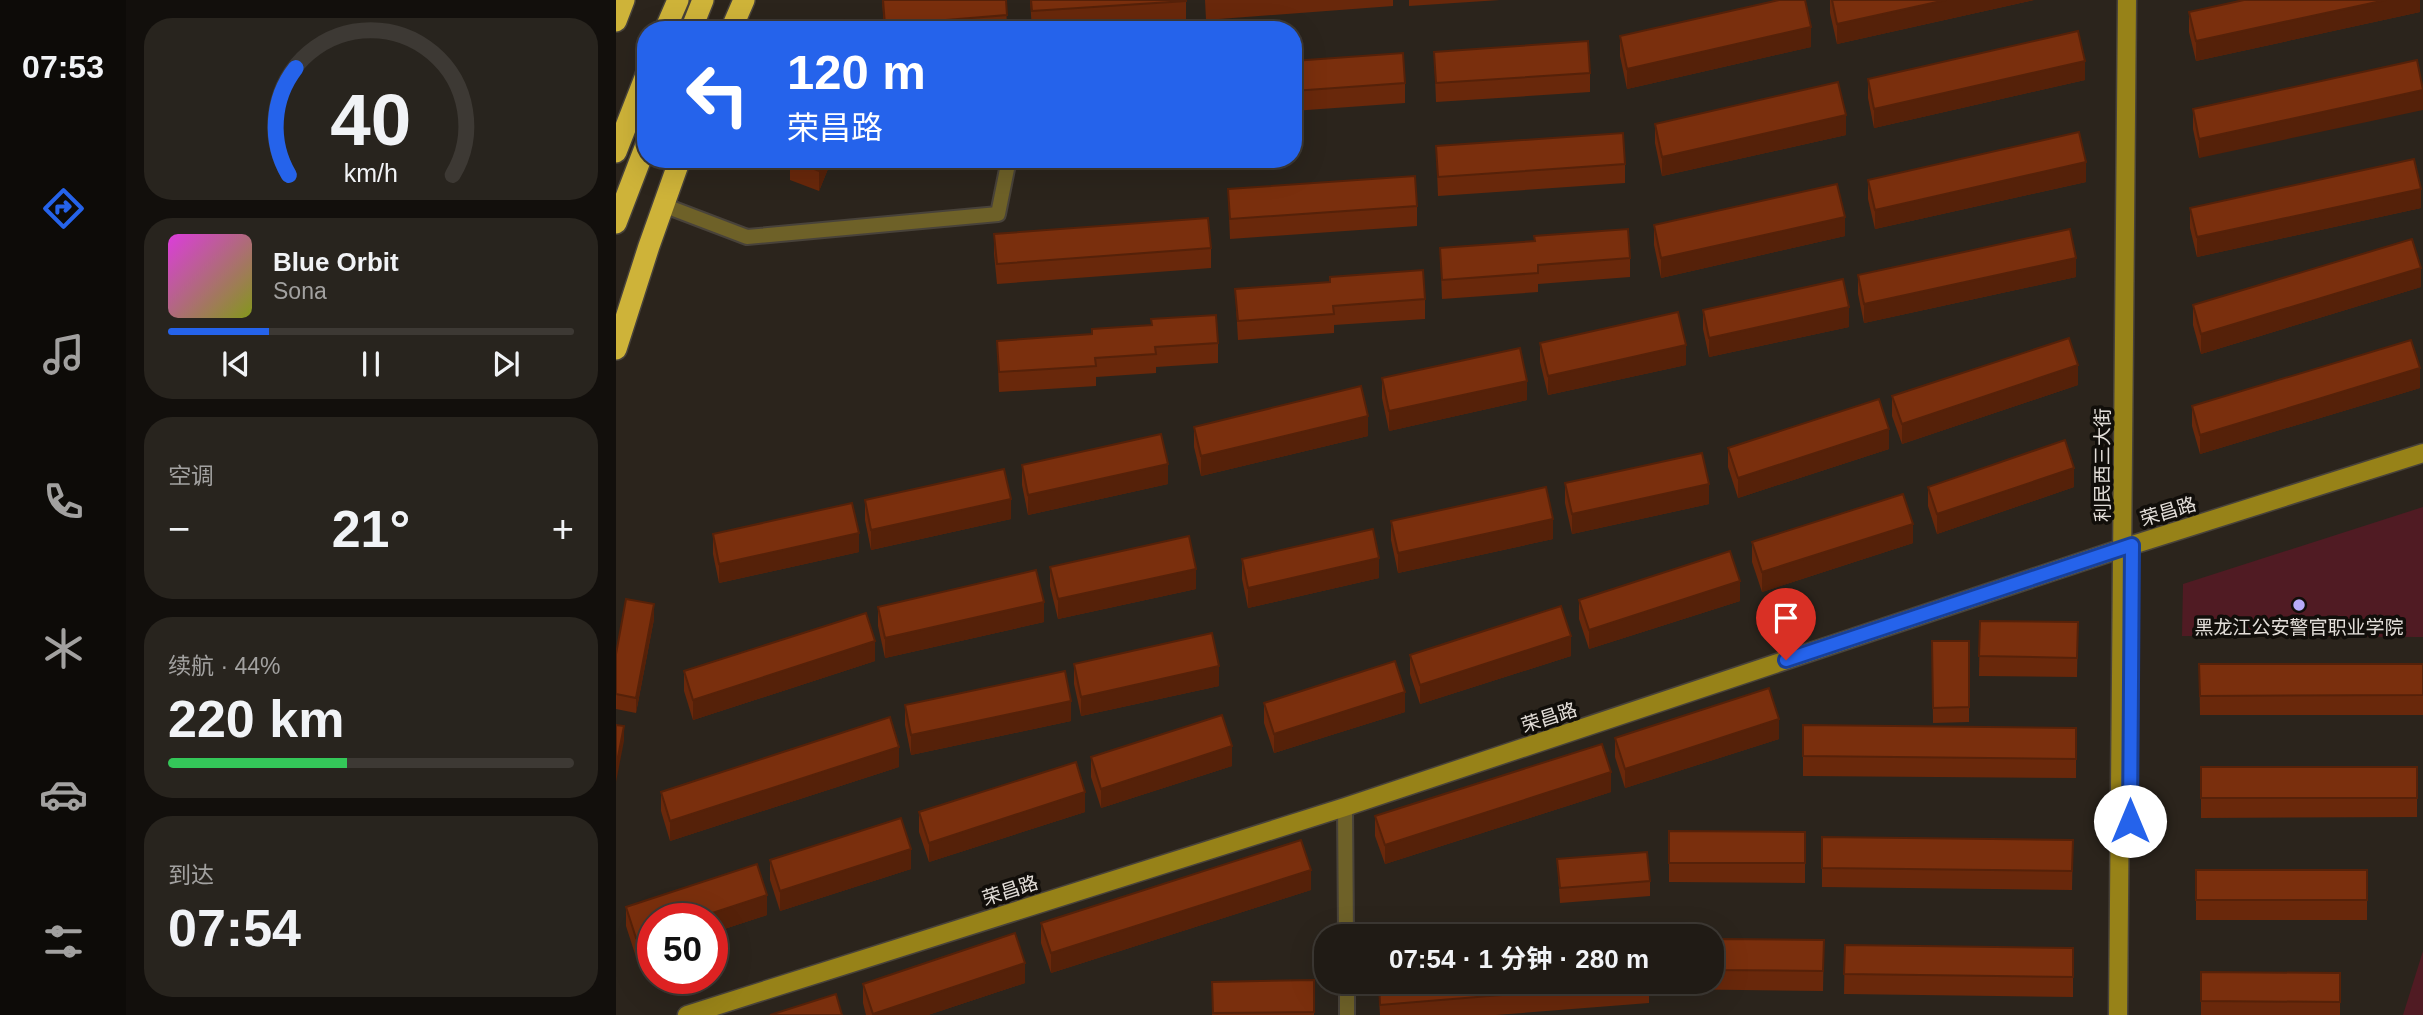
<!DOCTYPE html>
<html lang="zh">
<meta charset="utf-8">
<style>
body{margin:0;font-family:Arial,"Noto Sans SC",sans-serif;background:#28241e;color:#f1f3f6;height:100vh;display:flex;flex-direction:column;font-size:26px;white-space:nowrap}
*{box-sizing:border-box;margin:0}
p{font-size:23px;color:#a2a1a0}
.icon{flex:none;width:38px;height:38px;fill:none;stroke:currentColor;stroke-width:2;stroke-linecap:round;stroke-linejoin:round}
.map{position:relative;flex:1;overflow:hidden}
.drawer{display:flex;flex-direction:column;gap:18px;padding:18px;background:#120f0c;width:490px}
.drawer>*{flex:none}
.hud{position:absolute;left:21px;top:21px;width:665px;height:147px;border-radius:28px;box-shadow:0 7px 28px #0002,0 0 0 2px #3d3934;background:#2563eb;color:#fff;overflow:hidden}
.speed{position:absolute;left:21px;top:903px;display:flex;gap:14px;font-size:35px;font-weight:700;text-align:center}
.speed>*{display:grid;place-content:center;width:91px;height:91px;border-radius:50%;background:#201b15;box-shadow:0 7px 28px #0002,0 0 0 2px #3d3934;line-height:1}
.speed .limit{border:10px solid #d22;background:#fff;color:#111}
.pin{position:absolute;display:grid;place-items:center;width:60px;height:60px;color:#fff;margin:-72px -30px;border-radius:50% 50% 50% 0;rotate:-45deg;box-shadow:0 0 7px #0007}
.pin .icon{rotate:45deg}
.me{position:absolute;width:77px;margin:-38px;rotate:0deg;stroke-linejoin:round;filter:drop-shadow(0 0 5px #0008)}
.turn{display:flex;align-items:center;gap:24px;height:147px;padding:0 35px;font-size:32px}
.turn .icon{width:91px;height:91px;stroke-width:2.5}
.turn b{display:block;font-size:49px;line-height:60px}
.big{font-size:52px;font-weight:700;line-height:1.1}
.drawer .card{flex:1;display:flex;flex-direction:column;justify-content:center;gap:10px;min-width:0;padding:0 24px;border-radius:28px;background:#28241e}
.drawer .dial{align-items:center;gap:0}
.dial svg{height:182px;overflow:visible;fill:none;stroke:#3d3934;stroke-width:7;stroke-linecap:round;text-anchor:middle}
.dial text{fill:#f1f3f6;stroke:none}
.song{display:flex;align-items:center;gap:21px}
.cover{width:84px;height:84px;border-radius:10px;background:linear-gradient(135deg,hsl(300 70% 55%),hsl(70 70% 35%))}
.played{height:7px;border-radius:4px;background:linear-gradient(90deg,#2563eb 25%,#3d3934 25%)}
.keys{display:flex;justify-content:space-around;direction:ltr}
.heat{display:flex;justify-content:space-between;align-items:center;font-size:38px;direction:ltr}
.charge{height:10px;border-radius:5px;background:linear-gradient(90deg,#34c759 44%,#3d3934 0)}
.trip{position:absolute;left:698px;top:924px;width:410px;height:70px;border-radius:28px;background:#201b15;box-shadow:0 7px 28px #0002,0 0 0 2px #3d3934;font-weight:700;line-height:70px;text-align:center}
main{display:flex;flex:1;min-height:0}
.dock{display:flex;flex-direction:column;width:126px;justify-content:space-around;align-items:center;background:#0d0b08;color:#a2a1a0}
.dock .icon{width:49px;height:49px}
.dock .selected{color:#2563eb}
.dock b{font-size:32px;color:#f1f3f6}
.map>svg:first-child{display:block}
.green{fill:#501b23}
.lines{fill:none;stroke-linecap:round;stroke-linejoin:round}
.street-casing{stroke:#48423a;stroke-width:18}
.secondary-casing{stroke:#48423a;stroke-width:21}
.highway-casing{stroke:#48423a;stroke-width:24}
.street{stroke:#6e6128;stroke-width:14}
.secondary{stroke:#978218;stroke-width:18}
.highway{stroke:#ceb339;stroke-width:21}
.wall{fill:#69280b}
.shaded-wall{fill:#552109}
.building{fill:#7a2f0d;stroke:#552109;stroke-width:2}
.route-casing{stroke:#184099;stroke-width:18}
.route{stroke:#2563eb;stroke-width:12}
.poi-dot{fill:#b7abf8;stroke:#110e0a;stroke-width:2.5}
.labels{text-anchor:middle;stroke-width:7;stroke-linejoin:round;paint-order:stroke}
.street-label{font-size:19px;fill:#e3ded9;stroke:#110e0a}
.poi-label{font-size:19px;fill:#e3ded9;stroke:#110e0a}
</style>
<main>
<nav class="dock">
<b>07:53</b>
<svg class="icon selected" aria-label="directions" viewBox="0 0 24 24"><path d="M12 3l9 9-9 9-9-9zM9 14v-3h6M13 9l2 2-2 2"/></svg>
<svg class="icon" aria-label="music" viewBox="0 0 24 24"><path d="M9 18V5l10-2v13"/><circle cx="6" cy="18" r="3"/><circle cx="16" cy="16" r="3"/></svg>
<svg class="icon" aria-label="phone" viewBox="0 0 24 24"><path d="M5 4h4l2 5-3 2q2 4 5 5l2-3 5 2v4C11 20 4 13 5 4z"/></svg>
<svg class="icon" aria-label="climate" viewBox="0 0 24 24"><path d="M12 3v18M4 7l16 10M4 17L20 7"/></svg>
<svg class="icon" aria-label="car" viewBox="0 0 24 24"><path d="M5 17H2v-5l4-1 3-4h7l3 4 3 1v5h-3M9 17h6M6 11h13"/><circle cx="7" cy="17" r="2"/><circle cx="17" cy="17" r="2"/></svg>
<svg class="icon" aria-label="filters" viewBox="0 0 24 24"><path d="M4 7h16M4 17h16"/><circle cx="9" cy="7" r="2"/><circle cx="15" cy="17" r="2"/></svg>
</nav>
<section class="drawer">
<div class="card dial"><svg viewBox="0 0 100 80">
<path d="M14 69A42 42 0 1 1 86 69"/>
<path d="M14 69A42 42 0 0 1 17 22" stroke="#2563eb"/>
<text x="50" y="56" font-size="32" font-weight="700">40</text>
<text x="50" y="72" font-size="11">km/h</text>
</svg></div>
<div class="card">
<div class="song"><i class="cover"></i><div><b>Blue Orbit</b><p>Sona</p></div></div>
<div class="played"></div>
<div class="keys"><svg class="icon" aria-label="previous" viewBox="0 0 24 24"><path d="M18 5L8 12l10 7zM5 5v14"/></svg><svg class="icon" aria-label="pause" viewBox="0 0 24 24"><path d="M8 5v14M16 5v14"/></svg><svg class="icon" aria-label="next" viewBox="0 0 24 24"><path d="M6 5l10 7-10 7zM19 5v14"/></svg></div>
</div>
<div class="card"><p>空调</p>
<div class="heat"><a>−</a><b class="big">21°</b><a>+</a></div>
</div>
<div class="card"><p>续航 · 44%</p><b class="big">220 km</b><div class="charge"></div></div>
<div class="card"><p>到达</p><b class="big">07:54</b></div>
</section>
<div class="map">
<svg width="1807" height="1015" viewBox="0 0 1807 1015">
<rect width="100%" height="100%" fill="#2b241c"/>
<!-- green -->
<g class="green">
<path d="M1807,507V637L1566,636L1567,584Z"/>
<path d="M1807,951V1015H1787Z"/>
</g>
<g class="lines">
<defs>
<g id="street">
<path d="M47,205L131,237L382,214L393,159"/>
<path d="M729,807L730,936"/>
<path d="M731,982V1015"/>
</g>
<g id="secondary">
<path d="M71,1015L729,807L1507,548L1807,453"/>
<path d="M1502,1015L1511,0"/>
</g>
<g id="highway">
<path d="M0,21L8,0"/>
<path d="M49,30L62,0"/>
<path d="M75,30L87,0"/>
<path d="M115,30L128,0"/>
<path d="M0,152L30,75"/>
<path d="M0,223L30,145"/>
<path d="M0,349L33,246L64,159"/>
</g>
</defs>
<!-- street casing -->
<use href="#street" class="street-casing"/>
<!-- secondary casing -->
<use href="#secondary" class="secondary-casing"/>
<!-- highway casing -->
<use href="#highway" class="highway-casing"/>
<!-- street -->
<use href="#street" class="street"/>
<!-- secondary -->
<use href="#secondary" class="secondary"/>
<!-- highway -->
<use href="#highway" class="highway"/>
</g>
<!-- wall -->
<g class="wall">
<path d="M266,0H390L391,30H268Z"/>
<path d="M414,0H570V21L416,30Z"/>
<path d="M589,0H777V6L590,20Z"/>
<path d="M793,0H884L793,6Z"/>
<path d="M1214,0H1418L1221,44L1214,13Z"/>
<path d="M1804,0V12L1580,61L1573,32V12Z"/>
<path d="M1004,36L1195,47L1011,89L1004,56Z"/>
<path d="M818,52L974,73V92L820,102Z"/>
<path d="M1801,60L1583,158L1577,129V109Z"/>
<path d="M677,61L789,83V103L677,111Z"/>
<path d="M1252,79L1469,80L1258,128L1252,98Z"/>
<path d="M1039,124L1230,135L1046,176L1039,143Z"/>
<path d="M820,146L1009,164V183L822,196Z"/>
<path d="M174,159H216L203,191L174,180Z"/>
<path d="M1252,180L1470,182L1259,229L1252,199Z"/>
<path d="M612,189L801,206V226L614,239Z"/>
<path d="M1574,208H1805L1581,257L1574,228Z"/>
<path d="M1038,225L1229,236L1045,278L1038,245Z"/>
<path d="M378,234L595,248V268L381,284L378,254Z"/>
<path d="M824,248L1014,258V277L922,284V292L826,299Z"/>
<path d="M1242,275L1460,277L1248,323L1242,294Z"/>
<path d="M1805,287L1585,354L1577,325V305Z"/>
<path d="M619,289L809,299V319L718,325V333L622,340Z"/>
<path d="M1087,310L1233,327L1093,357L1087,329Z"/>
<path d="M381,341L602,343V363L540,367V373L480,377V386L383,392Z"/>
<path d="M924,343L1070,365L932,395L924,362Z"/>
<path d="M766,378L911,400L773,431L766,398Z"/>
<path d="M1462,385L1286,444L1276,416V396Z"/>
<path d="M1804,388L1584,454L1576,426V406Z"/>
<path d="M578,427L752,436L585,476L578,447Z"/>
<path d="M1112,448L1273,449L1122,498L1112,467Z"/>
<path d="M406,465L552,484L412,515L406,485Z"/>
<path d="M949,483L1093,504L956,534L949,503Z"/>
<path d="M1312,487H1458L1321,534L1312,506Z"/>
<path d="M249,500L395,519L255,550L249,520Z"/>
<path d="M775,521L937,539L782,573L775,540Z"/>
<path d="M97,534L243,552L103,583L97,554Z"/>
<path d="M1136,542L1297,543L1146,592L1136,562Z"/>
<path d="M626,559L763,578L632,608L626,579Z"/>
<path d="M434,567L580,589L442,619L434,586Z"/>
<path d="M963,600L1124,601L973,649L963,619Z"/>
<path d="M262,607L428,622L269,658L262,626Z"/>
<path d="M38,619L20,713L0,709V654Z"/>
<path d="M1364,621L1462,622L1461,677L1363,676Z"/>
<path d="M1316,641H1353V722L1317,723Z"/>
<path d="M794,655L955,656L804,704L794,674Z"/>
<path d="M259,661L77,720L68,691V671Z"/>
<path d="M458,664L603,686L465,716L458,684Z"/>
<path d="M1583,664H1807V715H1584Z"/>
<path d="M648,703L789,712L658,753L648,723Z"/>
<path d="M289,705L455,721L295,755L289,725Z"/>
<path d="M1187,725L1460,728V778L1187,776Z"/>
<path d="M999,738L1163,739L1009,788L999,757Z"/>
<path d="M475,757L616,766L485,808L475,777Z"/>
<path d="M283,767L54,841L45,811V792Z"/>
<path d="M1585,767H1801V817L1585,818Z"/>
<path d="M995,792L769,864L759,836V816Z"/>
<path d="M303,812H469L313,862L303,832Z"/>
<path d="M1053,831L1189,832V883L1053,882Z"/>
<path d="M1206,837L1457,840L1456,890L1206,887Z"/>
<path d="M941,859L1034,881V896L944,903Z"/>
<path d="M154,860L295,869L164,911L154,880Z"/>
<rect x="1580" y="870" width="171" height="50"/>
<path d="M695,890L435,973L425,943V923Z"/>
<path d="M10,907L151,915L96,933V919L20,957L10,926Z"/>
<path d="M1096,939L1208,940L1207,991L1047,989V982H1096Z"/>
<path d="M1229,945L1457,948V997L1228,994Z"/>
<path d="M1585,972L1724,973V1015H1585Z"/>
<path d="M698,980V1015H596V982Z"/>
<path d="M762,982H1033V1003L880,1015H764Z"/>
<path d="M409,983L312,1015H250L247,1003V984Z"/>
</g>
<!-- shaded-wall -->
<g class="shaded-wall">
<path d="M1330,0H1418L1221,44V24Z"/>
<path d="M1770,0H1804V12L1580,61V41Z"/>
<path d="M1195,27V47L1011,89V69Z"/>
<path d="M1469,61V80L1258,128V109Z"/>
<path d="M1807,90V110L1583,158V139Z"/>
<path d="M1230,115V135L1046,176V157Z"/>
<path d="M208,159H216L203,191V171Z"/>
<path d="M1470,162V182L1259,229V210Z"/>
<path d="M1805,189V208L1581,257V237Z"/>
<path d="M1229,217V236L1045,278V258Z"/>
<path d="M1460,258V277L1248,323V304Z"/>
<path d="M1805,268V287L1585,354V334Z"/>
<path d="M1233,307V327L1093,357V338Z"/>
<path d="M1070,345V365L932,395V376Z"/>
<path d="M1462,365V385L1286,444V424Z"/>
<path d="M1804,368V388L1584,454V435Z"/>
<path d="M911,381V400L773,431V411Z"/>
<path d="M752,416V436L585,476V456Z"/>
<path d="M1273,429V449L1122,498V478Z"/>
<path d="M552,464V484L412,515V495Z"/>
<path d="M1458,468V487L1321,534V514Z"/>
<path d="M1093,484V504L956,534V514Z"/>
<path d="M395,499V519L255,550V530Z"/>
<path d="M937,519V539L782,573V553Z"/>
<path d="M1297,524V543L1146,592V572Z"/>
<path d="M243,533V552L103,583V564Z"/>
<path d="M763,558V578L632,608V588Z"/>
<path d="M580,569V589L442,619V599Z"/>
<path d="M1124,581V601L973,649V630Z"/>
<path d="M428,602V622L269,658V638Z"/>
<path d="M38,604V619L20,713V698Z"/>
<path d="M955,636V656L804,704V685Z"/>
<path d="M259,641V661L77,720V700Z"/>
<path d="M603,666V686L465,716V697Z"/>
<path d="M789,692V712L658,753V734Z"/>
<path d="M455,701V721L295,755V735Z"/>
<path d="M1163,719V739L1009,788V769Z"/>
<path d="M8,726V741L0,782V767Z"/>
<path d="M616,746V766L485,808V789Z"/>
<path d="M283,747V767L54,841V821Z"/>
<path d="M995,772V792L769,864V845Z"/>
<path d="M469,792V812L313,862V843Z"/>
<path d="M295,849V869L164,911V891Z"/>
<path d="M695,870V890L435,973V953Z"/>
<path d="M151,895V915L96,933V919H78Z"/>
<path d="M37,932V952L20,957V938Z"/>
<path d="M409,963V983L312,1015H257V1014Z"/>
</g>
<!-- building -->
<g class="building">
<path d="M267,0H390L391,15L269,25Z"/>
<path d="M415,0H570V1L416,11Z"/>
<path d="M1163,0H1189L1195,27L1011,69L1004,36Z"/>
<path d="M1216,0H1330L1221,24Z"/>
<path d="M1628,0H1770L1580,41L1573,12Z"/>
<path d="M228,20L253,30H224Z"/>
<path d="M1462,31L1469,61L1258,109L1252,79Z"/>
<path d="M972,41L974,73L820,83L818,52Z"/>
<path d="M787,53L789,83L677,91V61Z"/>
<path d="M1801,60L1807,90L1583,139L1577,109Z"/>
<path d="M1222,82L1230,115L1046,157L1039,124Z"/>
<path d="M1463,132L1470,162L1259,210L1252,180Z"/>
<path d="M1007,133L1009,164L822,177L820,146Z"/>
<path d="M174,159H208L203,171Z"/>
<path d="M1798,159L1805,189L1581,237L1574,208Z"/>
<path d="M799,176L801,206L614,219L612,189Z"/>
<path d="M1221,184L1229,217L1045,258L1038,225Z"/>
<path d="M592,218L595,248L381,264L378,234Z"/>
<path d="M1012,229L1014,258L922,265V273L826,280L824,248L919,241L918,236Z"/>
<path d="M1454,229L1460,258L1248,304L1242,275Z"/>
<path d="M1796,239L1805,268L1585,334L1577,305Z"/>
<path d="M807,270L809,299L717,306L718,314L622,321L619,289L714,282V277Z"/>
<path d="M1227,279L1233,307L1093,338L1087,310Z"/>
<path d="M1062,312L1070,345L932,376L924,343Z"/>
<path d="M600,315L602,343L539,347L540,354L479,358L480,366L383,372L381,341L476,334V329L536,325L535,319Z"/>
<path d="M1453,338L1462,365L1286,424L1276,396Z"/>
<path d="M1795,340L1804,368L1584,435L1576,406Z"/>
<path d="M904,348L911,381L773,411L766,378Z"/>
<path d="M745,386L752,416L585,456L578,427Z"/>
<path d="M1263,399L1273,429L1122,478L1112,448Z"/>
<path d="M545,434L552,464L412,495L406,465Z"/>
<path d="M1449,440L1458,468L1321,514L1312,487Z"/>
<path d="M1086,453L1093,484L956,514L949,483Z"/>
<path d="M388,469L395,499L255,530L249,500Z"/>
<path d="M930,487L937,519L782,553L775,521Z"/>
<path d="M1287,494L1297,524L1146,572L1136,542Z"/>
<path d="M236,503L243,533L103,564L97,534Z"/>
<path d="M757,529L763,558L632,588L626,559Z"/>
<path d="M573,536L580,569L442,599L434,567Z"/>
<path d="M1114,551L1124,581L973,630L963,600Z"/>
<path d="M420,570L428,602L269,638L262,607Z"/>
<path d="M10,599L38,604L20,698L0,694V654Z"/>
<path d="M945,606L955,636L804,685L794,655Z"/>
<path d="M250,613L259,641L77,700L68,671Z"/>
<path d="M1364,621L1462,622L1461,658L1363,656Z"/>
<path d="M596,633L603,666L465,697L458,664Z"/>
<path d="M1316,641H1353V707L1317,708Z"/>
<path d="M779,661L789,692L658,734L648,703Z"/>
<path d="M1583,664H1807V695L1584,696Z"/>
<path d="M449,671L455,701L295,735L289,705Z"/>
<path d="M1153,688L1163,719L1009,769L999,738Z"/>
<path d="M606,715L616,746L485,789L475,757Z"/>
<path d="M274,717L283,747L54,821L45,792Z"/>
<path d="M0,725L8,726L0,767Z"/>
<path d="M1187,725L1460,728V759L1187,756Z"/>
<path d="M986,744L995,772L769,845L759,816Z"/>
<path d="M460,762L469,792L313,843L303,812Z"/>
<rect x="1585" y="767" width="216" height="31"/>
<path d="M285,818L295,849L164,891L154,860Z"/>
<path d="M1053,831L1189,832V863H1053Z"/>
<path d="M1206,837L1457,840L1456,871L1206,868Z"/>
<path d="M685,840L695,870L435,953L425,923Z"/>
<path d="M1031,852L1034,881L944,888L941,859Z"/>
<path d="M141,864L151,895L78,919H37V932L20,938L10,907Z"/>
<rect x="1580" y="870" width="171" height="30"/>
<path d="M399,933L409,963L257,1014L247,984Z"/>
<path d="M1096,939L1208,940L1207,971L1096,970Z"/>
<path d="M1229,945L1457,948V977L1228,974Z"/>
<path d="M1585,972L1724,973V1002L1585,1001Z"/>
<path d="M698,980V1012L597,1013L596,982Z"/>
<path d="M763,982H1033V983L764,1005Z"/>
<path d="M220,994L226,1015H154Z"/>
</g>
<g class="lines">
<defs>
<path id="route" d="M1170,660L1516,545L1514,821"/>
</defs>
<!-- route casing -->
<use href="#route" class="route-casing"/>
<!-- route -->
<use href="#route" class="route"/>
</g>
<!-- markers -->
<circle class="poi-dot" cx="1683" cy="605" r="7"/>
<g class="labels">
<!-- street labels -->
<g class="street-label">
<text transform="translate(1486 465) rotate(-90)" y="7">利民西三大街</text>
<text transform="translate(1552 511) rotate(-17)" y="7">荣昌路</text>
<text transform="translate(933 717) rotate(-18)" y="7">荣昌路</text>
<text transform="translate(394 890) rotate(-18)" y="7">荣昌路</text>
</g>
<!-- poi labels -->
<g class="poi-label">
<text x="1683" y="634">黑龙江公安警官职业学院</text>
</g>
</g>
</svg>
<div class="speed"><div class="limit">50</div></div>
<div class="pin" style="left:1170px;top:660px;background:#d93025"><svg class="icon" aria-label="arrive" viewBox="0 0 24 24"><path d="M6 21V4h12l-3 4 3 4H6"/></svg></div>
<svg class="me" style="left:1514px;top:821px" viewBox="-20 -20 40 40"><circle r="19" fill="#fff"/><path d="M0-13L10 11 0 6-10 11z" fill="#2563eb"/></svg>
<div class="trip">07:54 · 1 分钟 · 280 m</div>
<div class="hud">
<div class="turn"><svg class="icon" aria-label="left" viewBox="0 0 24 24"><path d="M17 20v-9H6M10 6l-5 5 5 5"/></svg><div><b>120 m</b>荣昌路</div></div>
</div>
</div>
</main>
